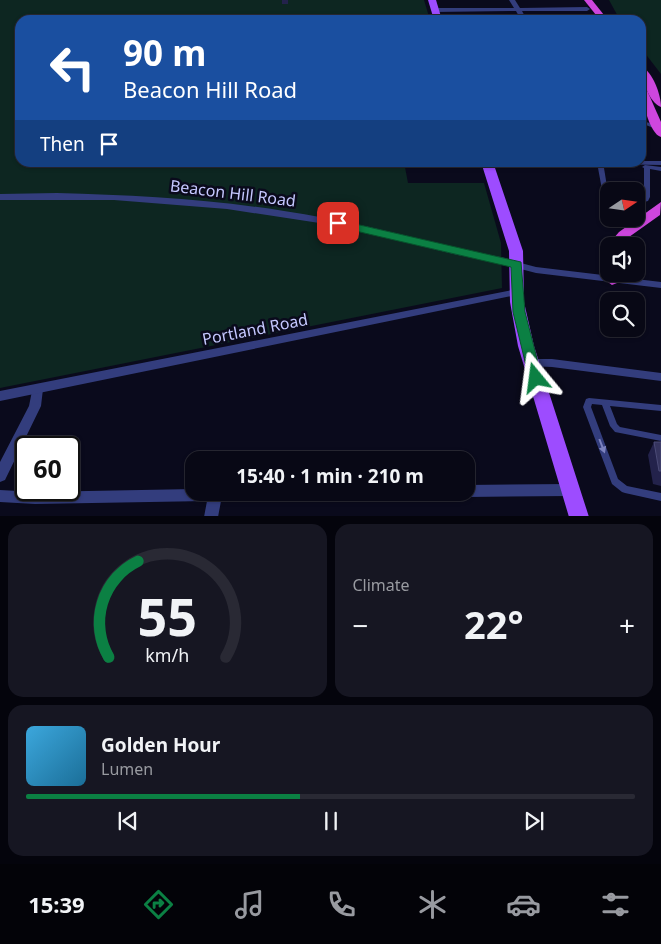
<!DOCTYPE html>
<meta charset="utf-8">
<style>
body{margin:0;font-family:"Noto Sans",sans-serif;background:#161622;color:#f1f3f6;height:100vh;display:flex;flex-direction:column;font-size:19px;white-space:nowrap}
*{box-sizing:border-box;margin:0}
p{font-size:16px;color:#989aa0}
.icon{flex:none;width:28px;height:28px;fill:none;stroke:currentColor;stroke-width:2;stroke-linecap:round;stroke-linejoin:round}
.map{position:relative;height:516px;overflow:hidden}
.drawer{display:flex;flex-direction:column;gap:8px;padding:8px;background:#04040c;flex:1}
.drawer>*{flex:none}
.guide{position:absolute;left:15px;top:15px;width:631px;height:152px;border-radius:15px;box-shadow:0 1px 4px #0004,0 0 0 1px #292934;background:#1a4fa0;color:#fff;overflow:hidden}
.needle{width:32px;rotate:77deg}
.tools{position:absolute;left:600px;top:182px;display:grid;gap:10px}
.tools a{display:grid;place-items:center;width:45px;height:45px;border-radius:10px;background:#080815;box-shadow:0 1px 4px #0004,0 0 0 1px #292934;font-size:25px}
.speed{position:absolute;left:15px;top:436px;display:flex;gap:10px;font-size:25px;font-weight:700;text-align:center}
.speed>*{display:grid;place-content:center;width:65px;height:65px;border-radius:50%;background:#080815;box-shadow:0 1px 4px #0004,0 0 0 1px #292934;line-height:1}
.speed .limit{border:2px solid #111;border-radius:8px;background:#fff;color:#111}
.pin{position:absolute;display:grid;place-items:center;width:42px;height:42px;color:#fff;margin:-21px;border-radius:10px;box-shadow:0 2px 8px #0006}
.me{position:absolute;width:55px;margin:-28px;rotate:344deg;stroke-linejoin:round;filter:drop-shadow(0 0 4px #0008)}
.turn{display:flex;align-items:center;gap:18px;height:105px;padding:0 25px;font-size:22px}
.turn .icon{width:65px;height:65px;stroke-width:2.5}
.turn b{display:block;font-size:35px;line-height:42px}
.then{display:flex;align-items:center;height:48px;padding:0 25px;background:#0003;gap:10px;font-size:19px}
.big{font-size:38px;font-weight:700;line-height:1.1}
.drawer .card{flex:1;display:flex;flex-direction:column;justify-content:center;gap:8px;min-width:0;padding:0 18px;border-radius:15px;background:#161622}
.drawer .dial{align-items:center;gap:0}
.dial svg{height:130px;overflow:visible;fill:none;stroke:#292934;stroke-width:7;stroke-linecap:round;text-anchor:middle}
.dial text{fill:#f1f3f6;stroke:none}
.song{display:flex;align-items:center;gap:15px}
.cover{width:60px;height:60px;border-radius:8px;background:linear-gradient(135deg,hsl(200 70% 55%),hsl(200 70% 35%))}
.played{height:5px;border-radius:2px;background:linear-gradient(90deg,#0b8043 45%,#292934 45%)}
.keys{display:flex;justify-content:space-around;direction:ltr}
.heat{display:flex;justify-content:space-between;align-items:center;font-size:28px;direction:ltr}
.drawer .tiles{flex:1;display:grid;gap:8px;grid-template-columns:1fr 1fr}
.card:last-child{grid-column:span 2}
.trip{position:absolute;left:185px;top:451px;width:290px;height:50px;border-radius:15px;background:#080815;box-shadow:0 1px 4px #0004,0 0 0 1px #292934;font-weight:700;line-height:50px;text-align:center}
.dock{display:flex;height:80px;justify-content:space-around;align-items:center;background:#030308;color:#989aa0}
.dock .icon{width:35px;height:35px}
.dock .selected{color:#0b8043}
.dock b{font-size:22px;color:#f1f3f6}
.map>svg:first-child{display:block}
.green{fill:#0d2621}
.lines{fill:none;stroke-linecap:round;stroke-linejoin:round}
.service{fill:#333d7d;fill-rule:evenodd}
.minor{fill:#333d7d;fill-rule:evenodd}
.tertiary{fill:#333d7d;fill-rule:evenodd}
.primary{fill:#9d4cff;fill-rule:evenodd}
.trunk{fill:#ce46de;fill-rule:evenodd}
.wall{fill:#23224b}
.building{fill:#35345e;stroke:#4b4b77}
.oneway{fill:#7c82be}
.route{fill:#0b8043;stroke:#07532c}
.labels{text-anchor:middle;stroke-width:5;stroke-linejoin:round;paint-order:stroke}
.street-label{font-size:16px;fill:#c5c8ff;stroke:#0a0a1c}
</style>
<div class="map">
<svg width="661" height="517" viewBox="0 0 661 517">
<rect width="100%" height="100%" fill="#0a0a1c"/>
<!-- green -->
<g class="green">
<path d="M0,0H424L430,20H20V162H404L408,183H484L501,243L502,288L0,388Z"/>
<path d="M609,0H661V74L641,48V20H620Z"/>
</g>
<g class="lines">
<!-- service -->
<g class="service">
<path d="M641,120L660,127V129H656L641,123Z"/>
<path d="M641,161H661V165L606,164L604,168L609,199L603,195L598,168L601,162H641Z"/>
<path d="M645,165L661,167V171L650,169V197L648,201L636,204V200L644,199V168L642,167Z"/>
<path d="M589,398L661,405V411L610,406L617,424L620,427L661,435V441L615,432L610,426L602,405L592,404L591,407L618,479L627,486L661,493V501L625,493L622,492L612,484L583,407L586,399Z"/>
</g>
<!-- minor -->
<g class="minor">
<path d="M509,0H515L520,8L587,7L590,9L587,11H522L527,20H521L516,11L435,12L432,10L435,8H514Z"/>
<path d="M57,193C133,195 209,199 284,211C339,219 393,232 447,246C471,253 497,254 521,263L522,265L517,268L499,262L458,255L339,226L227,209L114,200H0V194Z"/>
<path d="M531,359H552L661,373V381L552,367L527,366L525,363L527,360Z"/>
<path d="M37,384L41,386L43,389L41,406L5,480L0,482V462L29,406L33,386Z"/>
<path d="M569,484L574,486L576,490L574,494L569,496L466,497L461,495L460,492H466V485Z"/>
<path d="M194,489V492H362L360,496L355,498L221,501L218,517H204L207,501L35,504L0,502V490L35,492Z"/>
</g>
<!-- tertiary -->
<g class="tertiary">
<path d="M517,262L536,267L661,282V288L536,273L513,267L512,265L513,263Z"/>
<path d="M517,289L521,290L522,292L521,294L0,401V391Z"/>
</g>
<!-- primary -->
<g class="primary">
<path d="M428,0H436L442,20H434Z"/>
<path d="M481,162H493L523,251L524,302L534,346L589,517H569L518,346L510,302L509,251Z"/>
</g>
<!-- trunk -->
<g class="trunk">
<path d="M584,0H592L608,20H600Z"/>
<path d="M641,66C653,72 661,95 661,107C649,103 641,78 641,66Z"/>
<path d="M641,85L646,88L661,122V137C649,134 641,97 641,85Z"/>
<path d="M661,202L660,215L629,237L621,246H609V248L607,246L619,232Z"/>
<path d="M609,270V274H619L617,283L612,285L605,280V274Z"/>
</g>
</g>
<!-- wall -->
<g class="wall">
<rect x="282" y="0" width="6" height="4"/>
<path d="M661,440V486L653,484L648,455L654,442H660Z"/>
</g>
<!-- building -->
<path class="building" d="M654,442H661V471H659Z"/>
<!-- one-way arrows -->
<defs><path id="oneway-solid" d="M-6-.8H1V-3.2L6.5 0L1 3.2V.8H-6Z" transform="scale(1.25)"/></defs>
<use class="oneway" href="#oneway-solid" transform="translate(602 446) rotate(69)"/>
<!-- route -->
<path class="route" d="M338,220L521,262L525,312L542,378L540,381L536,383L529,378L513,312L511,267L334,226L332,223Z"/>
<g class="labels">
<!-- street labels -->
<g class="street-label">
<text transform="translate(233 193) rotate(7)" y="6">Beacon Hill Road</text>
<text transform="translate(255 329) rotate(-11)" y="6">Portland Road</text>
</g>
</g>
</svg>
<div class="tools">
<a><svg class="needle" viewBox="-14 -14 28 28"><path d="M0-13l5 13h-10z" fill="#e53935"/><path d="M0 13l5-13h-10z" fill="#989aa0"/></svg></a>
<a><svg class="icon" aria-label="sound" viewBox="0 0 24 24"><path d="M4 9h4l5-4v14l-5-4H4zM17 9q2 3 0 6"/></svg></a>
<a><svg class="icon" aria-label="search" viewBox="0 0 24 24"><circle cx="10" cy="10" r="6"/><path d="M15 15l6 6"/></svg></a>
</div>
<div class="speed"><div class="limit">60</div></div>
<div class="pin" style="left:338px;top:223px;background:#d93025"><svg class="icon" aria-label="arrive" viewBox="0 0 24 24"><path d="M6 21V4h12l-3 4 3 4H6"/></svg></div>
<svg class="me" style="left:536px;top:378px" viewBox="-20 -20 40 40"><path d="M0-17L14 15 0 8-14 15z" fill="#0b8043" stroke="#fff" stroke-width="4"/></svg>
<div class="trip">15:40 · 1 min · 210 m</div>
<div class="guide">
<div class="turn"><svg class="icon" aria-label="left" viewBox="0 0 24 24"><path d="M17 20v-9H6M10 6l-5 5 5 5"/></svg><div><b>90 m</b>Beacon Hill Road</div></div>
<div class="then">Then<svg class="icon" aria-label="arrive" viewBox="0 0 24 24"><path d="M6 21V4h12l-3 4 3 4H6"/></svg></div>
</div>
</div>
<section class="drawer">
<div class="tiles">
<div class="card dial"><svg viewBox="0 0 100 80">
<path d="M14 69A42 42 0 1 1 86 69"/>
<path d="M14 69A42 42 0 0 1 32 10" stroke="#0b8043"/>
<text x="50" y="56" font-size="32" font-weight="700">55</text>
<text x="50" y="72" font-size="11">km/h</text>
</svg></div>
<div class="card"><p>Climate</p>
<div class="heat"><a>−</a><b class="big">22°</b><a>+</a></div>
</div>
<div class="card">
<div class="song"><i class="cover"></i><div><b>Golden Hour</b><p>Lumen</p></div></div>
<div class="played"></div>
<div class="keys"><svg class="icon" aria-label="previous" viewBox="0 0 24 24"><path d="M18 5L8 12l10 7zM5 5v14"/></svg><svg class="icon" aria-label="pause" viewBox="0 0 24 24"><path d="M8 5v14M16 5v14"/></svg><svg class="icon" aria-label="next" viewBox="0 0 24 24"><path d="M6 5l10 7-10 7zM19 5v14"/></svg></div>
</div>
</div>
</section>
<nav class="dock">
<b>15:39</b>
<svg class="icon selected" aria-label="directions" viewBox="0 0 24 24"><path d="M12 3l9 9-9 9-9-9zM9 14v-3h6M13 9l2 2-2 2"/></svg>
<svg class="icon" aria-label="music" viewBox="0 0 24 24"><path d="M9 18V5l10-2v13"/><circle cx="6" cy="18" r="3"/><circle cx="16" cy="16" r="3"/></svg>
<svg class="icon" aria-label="phone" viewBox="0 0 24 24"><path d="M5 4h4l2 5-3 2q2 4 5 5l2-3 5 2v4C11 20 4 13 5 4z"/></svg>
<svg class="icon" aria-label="climate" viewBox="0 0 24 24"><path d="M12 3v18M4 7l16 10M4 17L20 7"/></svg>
<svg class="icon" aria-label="car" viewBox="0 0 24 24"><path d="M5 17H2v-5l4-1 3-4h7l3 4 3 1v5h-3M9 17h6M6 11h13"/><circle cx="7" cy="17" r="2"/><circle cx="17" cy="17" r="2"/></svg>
<svg class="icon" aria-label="filters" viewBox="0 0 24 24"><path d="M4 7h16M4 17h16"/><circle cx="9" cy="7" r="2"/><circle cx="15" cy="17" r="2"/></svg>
</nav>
